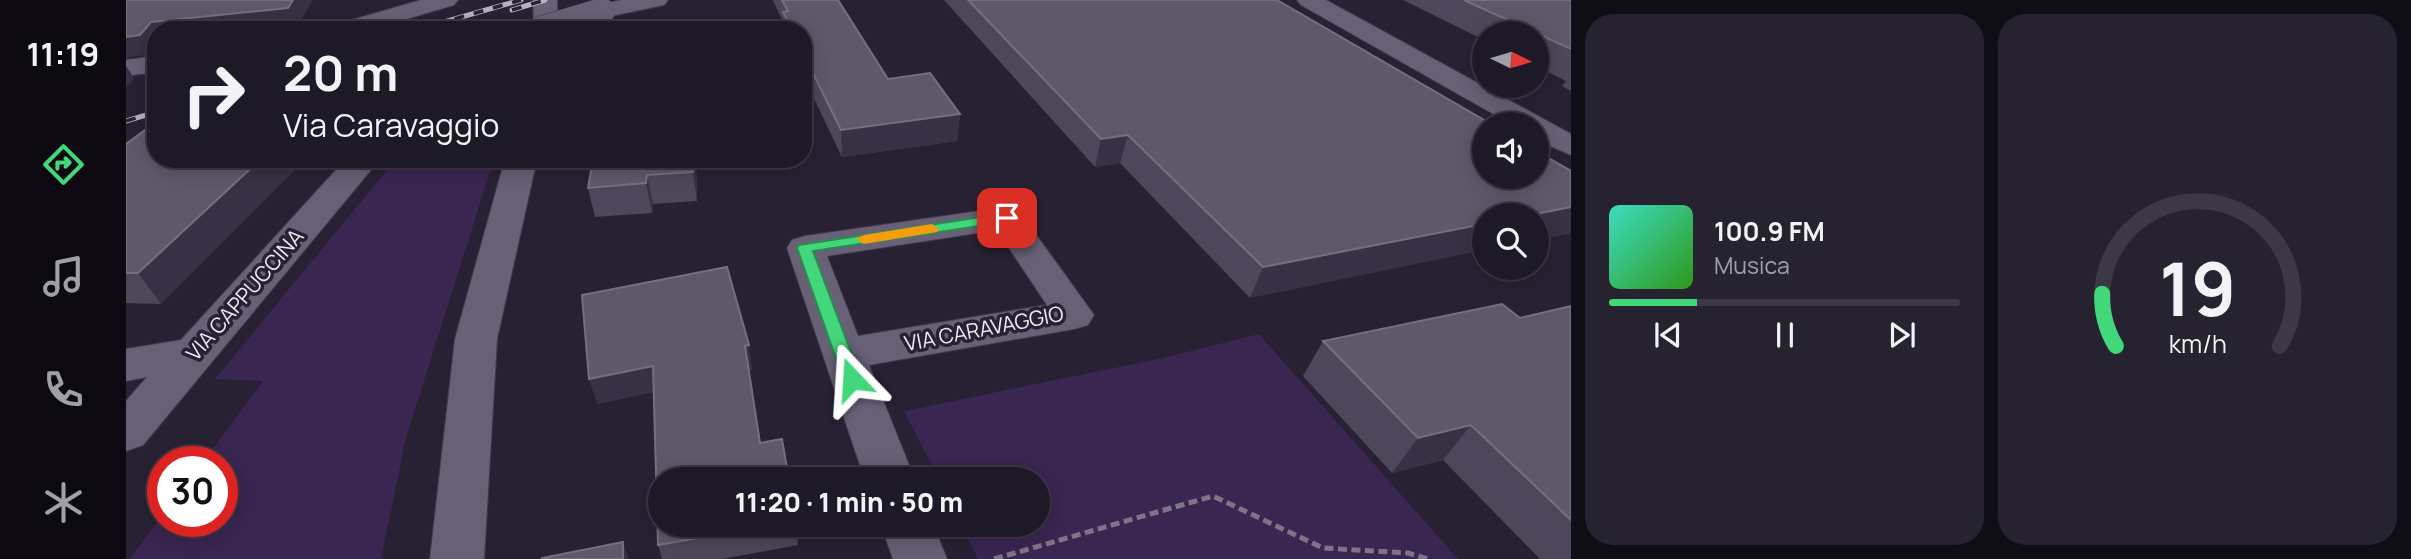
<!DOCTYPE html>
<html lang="it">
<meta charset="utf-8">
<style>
body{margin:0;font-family:Manrope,sans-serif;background:#26222f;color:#f1f3f6;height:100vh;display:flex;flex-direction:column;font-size:26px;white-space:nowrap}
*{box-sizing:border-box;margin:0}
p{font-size:23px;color:#a1a0a7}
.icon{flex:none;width:38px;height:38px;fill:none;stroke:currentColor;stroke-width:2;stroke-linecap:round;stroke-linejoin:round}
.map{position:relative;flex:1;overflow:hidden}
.sheet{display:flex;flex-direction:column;gap:14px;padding:14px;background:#100e15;width:840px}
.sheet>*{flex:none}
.hud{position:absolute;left:21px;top:21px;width:665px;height:147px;border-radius:28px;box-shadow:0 4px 18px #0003,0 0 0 2px #3c3844;background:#1e1927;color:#f1f3f6;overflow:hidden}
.needle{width:46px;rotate:95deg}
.fabs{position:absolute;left:1346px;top:21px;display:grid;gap:14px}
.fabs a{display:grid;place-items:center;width:77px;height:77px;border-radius:50%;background:#1e1927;box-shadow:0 4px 18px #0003,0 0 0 2px #3c3844;font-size:35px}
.speed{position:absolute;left:21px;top:446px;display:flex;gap:14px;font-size:35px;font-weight:700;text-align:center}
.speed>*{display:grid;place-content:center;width:91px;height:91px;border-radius:50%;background:#1e1927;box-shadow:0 4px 18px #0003,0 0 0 2px #3c3844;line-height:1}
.speed .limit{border:10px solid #d22;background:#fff;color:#111}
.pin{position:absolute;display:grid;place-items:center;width:60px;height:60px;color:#fff;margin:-30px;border-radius:14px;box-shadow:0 4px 10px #0006}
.me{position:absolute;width:77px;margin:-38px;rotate:340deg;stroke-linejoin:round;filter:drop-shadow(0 0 5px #0008)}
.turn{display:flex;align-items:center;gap:24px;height:147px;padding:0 21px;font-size:32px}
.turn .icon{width:91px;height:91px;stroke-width:2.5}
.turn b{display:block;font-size:49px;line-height:60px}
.sheet .tile{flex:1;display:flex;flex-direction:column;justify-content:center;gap:10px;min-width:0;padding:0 24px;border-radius:28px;background:#26222f}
.sheet .dial{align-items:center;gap:0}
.dial svg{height:182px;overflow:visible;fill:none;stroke:#3c3844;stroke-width:7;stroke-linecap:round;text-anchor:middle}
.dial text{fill:#f1f3f6;stroke:none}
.song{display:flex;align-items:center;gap:21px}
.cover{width:84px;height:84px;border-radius:10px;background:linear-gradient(135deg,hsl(170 70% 55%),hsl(110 70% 35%))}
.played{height:7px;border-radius:4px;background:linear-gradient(90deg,#42d77b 25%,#3c3844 25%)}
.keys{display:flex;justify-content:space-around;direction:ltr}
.sheet .tiles{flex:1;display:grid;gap:14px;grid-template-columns:repeat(2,1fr)}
.trip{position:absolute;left:522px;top:467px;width:402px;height:70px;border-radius:35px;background:#1e1927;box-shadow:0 4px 18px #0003,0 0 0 2px #3c3844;font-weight:800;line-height:70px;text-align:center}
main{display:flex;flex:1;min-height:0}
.tab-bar{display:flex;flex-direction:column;width:126px;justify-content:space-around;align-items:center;background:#0c0a10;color:#a1a0a7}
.tab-bar .icon{width:49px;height:49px}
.tab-bar .on{color:#42d77b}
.tab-bar b{font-size:32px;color:#f1f3f6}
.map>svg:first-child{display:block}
.green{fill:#392651}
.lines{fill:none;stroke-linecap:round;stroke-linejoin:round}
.street-casing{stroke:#423b4b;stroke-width:2}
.secondary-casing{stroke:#423b4b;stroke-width:2}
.path{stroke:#7b7585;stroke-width:5;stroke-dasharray:9 4.5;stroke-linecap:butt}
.street{fill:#686076;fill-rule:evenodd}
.secondary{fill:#686076;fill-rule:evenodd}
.rail-casing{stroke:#b6b1bf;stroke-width:5}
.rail{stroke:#282134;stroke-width:3.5;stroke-dasharray:10;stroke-linecap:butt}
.street-bridge-casing{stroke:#423b4b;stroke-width:27;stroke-linecap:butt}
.street-bridge{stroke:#686076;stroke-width:26}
.wall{fill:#4e465a}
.shaded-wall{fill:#383044}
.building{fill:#5f586b;stroke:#766e80;stroke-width:2}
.route{fill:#42d77b;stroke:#2b8c50;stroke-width:2}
.slow{fill:#f59e0b}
.labels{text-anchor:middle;stroke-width:7;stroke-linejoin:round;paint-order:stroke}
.street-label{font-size:21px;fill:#eee9f6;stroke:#282134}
</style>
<main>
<nav class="tab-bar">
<b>11:19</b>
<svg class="icon on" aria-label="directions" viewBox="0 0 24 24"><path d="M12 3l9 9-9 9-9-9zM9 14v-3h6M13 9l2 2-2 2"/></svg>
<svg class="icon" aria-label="music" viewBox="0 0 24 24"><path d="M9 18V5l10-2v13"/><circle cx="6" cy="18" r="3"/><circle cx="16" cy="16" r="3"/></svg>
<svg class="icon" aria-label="phone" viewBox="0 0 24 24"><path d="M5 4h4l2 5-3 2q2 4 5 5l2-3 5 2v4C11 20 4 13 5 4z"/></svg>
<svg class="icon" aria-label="climate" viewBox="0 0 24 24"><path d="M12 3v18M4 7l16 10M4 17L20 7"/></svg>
</nav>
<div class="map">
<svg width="1445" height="559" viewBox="0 0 1445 559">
<rect width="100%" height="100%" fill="#282134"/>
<!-- green -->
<g class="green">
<path d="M270,159H368L280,438L255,559H3L37,515V522H96V462H77L137,381L89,379Z"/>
<path d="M1133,334L1332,559H852L835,525H912V480L813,479L778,411L1037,358Z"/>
</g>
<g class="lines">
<defs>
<g id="street">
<path d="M295,0H332L328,5L244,30H205L208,25Z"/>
<path d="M495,0H542L538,5L476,18L468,16L464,11L468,6Z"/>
<path d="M1171,0H1200L1445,134V155L1410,140V124H1385L1175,5Z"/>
<path d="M30,56V72L0,76V60Z"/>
<path d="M220,159H254L17,445L0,451V401L21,377L0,381V349L55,340Z"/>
<path d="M881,207L893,211L968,315L962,325L948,329L743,365L789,480H739L661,248L666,240L679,236ZM871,230L921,305L732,336L701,256Z"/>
<path d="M755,525H807L821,559H767Z"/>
</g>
<g id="secondary">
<path d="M407,0H431L432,30H408Z"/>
<path d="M379,159H411L371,339L358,559H304L329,339Z"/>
</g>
</defs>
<!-- street casing -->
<use href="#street" class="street-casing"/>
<!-- secondary casing -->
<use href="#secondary" class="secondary-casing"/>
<!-- path -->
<path class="path" d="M868,559L1087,496L1197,548L1282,553L1302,559"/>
<!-- street -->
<use href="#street" class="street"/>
<!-- secondary -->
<use href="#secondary" class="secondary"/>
<defs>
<g id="rail">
<path d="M386,10L419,0"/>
<path d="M290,30L395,0"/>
<path d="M0,121L30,112"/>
</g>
</defs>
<!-- rail casing -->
<use href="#rail" class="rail-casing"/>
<!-- rail -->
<use href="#rail" class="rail"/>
<defs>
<path id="street-bridge" d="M413,30L476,11"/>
</defs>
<!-- street-bridge casing -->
<use href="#street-bridge" class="street-bridge-casing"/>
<!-- street-bridge -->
<use href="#street-bridge" class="street-bridge"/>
</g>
<!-- wall -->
<g class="wall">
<path d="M647,0H712L762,79L834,114L831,141L716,157L677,76V30H658V24Z"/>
<path d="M818,0H1151L1445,233L1410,240V215L1124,298L994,163L969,167Z"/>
<path d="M1277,0H1445V91L1436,86L1440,81L1410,66V33H1358V40Z"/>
<path d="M0,144L35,304L0,303Z"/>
<path d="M570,159L571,201L527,204L526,213L469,217L462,188Z"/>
<path d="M601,267L626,370L623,371L534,525H670L672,545L596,559H536L532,545L527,392L471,404Z"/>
<path d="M1445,306V559H1414L1317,460L1266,473L1177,376L1197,341L1394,318Z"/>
</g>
<!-- shaded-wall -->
<g class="shaded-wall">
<path d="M167,0H187L171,27L140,30H30V49L26,54L0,58V37L25,22Z"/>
<path d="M0,66L8,78L0,88Z"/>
<path d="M834,114L831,141L716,157L715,130Z"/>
<path d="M1002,135L994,163L969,167L975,139Z"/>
<path d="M135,159H180L35,304L12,273Z"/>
<path d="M566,159H570L571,201L567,172Z"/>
<path d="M521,175L527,204L526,213L520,183Z"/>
<path d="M1445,207V233L1410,240V215H1405Z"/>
<path d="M1358,224V250L1124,298L1137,267Z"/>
<path d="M623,345L626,370L622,371L619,346Z"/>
<path d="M527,366L533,391L471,404L463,379Z"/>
<path d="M1345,425L1317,460L1266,473L1292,438Z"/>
<path d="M497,542L502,556V559H497Z"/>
</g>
<!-- building -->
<g class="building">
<path d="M0,0H167L162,8L25,22L14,35L0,37Z"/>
<path d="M656,0H712L762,79L804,73L834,114L715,130L677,53V30H666L657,12L662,11Z"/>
<path d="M842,0H1151L1365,124H1358V177H1410V151L1445,171V207L1405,215H1358V224L1137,267L1002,135L975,139Z"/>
<path d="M1338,0H1445V49L1410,33Z"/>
<path d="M30,122V159H135L12,273H0V144Z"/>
<path d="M467,159H566L567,172L521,175L520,183L462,188Z"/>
<path d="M601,267L623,345L619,346L634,443L656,439L663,480H534V525H647L532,545L527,366L463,379L456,295Z"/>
<path d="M1376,304L1394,318L1445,306V520L1345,425L1292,438L1197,341Z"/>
<path d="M497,542V559H416V558Z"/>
</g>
<!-- route -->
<path class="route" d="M881,213L886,215L888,218L886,221L687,251L735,379L732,384H719L671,248L673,245Z"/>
<!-- slow -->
<path class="slow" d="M806,224L813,229L811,232L738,244L730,239L738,235Z"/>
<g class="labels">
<!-- street labels -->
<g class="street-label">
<text transform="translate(119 295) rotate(-49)" y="7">VIA CAPPUCCINA</text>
<text transform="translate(858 329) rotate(-11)" y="7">VIA CARAVAGGIO</text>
</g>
</g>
</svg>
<div class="fabs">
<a><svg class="needle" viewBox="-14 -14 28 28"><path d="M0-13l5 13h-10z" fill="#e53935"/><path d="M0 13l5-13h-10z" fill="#a1a0a7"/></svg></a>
<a><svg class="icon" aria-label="sound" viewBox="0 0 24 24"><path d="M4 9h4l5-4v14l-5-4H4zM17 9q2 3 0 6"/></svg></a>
<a><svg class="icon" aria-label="search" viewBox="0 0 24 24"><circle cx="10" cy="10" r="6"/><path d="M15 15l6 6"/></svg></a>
</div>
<div class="speed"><div class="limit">30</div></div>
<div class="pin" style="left:881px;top:218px;background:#d93025"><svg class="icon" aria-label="arrive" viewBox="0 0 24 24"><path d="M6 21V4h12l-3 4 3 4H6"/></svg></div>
<svg class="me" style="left:726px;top:379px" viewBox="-20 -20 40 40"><path d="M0-17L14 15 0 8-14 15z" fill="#42d77b" stroke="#fff" stroke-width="4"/></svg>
<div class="trip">11:20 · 1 min · 50 m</div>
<div class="hud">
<div class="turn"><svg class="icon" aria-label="right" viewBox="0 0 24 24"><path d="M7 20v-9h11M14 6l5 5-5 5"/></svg><div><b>20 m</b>Via Caravaggio</div></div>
</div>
</div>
<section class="sheet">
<div class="tiles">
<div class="tile">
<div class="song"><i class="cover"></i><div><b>100.9 FM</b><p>Musica</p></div></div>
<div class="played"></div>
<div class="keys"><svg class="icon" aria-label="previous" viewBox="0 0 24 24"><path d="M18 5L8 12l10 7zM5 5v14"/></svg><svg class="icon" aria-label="pause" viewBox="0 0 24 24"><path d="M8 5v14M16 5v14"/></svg><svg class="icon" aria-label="next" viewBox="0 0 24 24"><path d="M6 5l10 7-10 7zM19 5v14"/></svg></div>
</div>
<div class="tile dial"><svg viewBox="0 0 100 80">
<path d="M14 69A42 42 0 1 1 86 69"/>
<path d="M14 69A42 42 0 0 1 8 46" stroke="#42d77b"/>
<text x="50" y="56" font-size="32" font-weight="700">19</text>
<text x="50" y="72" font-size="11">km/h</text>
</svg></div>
</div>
</section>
</main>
